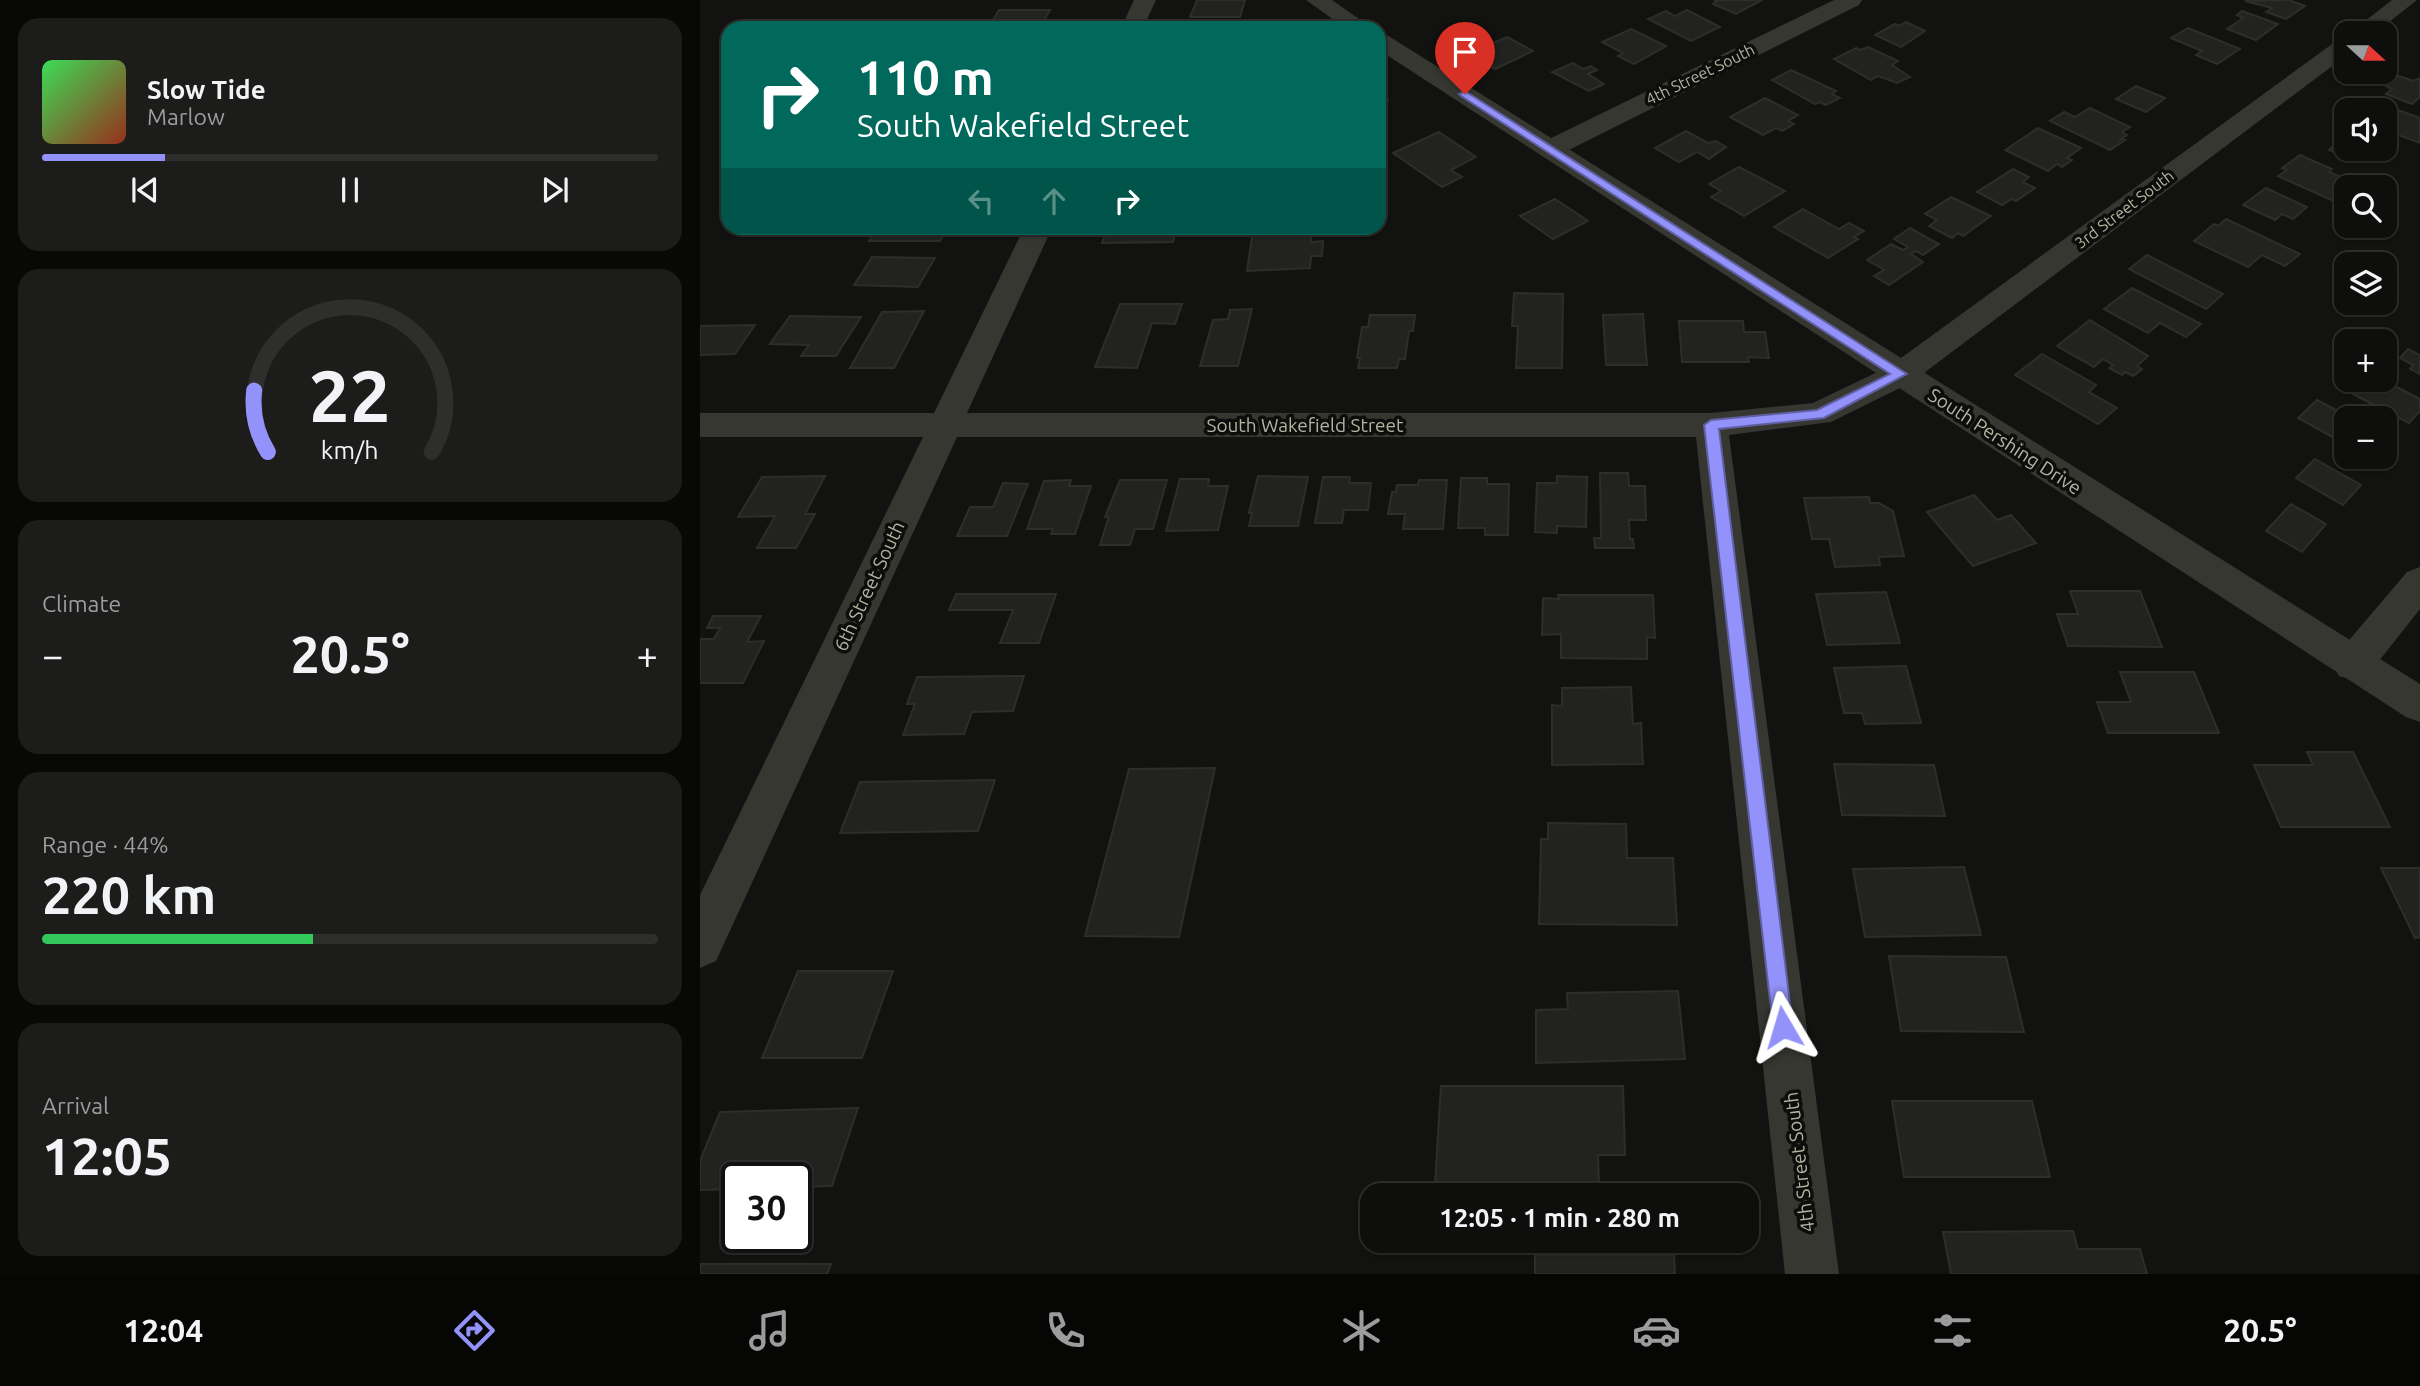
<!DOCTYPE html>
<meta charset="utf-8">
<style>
body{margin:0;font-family:Ubuntu,sans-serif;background:#1c1c1a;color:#f1f3f6;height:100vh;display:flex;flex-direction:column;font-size:26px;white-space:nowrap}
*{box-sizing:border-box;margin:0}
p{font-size:23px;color:#9b9c9d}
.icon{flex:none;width:38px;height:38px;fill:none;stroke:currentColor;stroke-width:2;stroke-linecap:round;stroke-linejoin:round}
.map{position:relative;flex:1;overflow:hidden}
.drawer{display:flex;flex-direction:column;gap:18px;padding:18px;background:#080807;width:700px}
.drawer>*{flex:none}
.hud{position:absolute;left:21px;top:21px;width:665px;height:214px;border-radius:21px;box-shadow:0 2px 5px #0004,0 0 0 2px #2e2e2d;background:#00695c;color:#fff;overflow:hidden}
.needle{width:46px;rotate:111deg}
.controls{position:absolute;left:1634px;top:21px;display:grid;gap:14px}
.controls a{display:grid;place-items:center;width:63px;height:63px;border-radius:14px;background:#0e0e0c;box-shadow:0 2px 5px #0004,0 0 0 2px #2e2e2d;font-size:35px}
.speed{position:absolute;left:21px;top:1162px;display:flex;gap:14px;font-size:35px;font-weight:700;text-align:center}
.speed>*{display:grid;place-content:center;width:91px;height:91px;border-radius:50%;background:#0e0e0c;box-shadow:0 2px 5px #0004,0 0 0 2px #2e2e2d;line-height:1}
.speed .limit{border:4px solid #111;border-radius:10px;background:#fff;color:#111}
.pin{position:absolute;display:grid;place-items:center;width:60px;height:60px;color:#fff;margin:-72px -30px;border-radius:50% 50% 50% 0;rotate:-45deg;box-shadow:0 0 7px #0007}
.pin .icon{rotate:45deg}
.me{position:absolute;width:77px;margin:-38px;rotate:353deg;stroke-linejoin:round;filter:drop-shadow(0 0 5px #0008)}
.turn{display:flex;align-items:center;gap:24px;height:147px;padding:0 21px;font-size:32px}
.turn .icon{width:91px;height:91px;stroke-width:2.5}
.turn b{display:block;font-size:49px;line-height:60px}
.lanes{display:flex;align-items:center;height:66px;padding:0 21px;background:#0003;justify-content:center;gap:35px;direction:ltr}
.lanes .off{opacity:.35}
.big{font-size:52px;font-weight:600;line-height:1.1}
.drawer .widget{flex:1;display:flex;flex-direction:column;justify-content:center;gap:10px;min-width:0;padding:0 24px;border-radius:21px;background:#1c1c1a}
.drawer .dial{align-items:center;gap:0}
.dial svg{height:182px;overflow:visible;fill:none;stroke:#2e2e2d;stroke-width:7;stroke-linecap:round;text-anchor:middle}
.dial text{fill:#f1f3f6;stroke:none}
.song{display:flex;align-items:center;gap:21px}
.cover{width:84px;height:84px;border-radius:10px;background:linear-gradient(135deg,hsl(130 70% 55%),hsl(10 70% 35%))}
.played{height:7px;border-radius:4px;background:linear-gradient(90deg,#9292fa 20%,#2e2e2d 20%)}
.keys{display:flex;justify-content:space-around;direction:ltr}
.heat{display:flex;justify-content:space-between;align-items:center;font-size:38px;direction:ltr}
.charge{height:10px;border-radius:5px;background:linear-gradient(90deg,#34c759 44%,#2e2e2d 0)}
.trip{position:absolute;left:660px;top:1183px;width:399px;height:70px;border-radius:21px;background:#0e0e0c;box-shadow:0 2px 5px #0004,0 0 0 2px #2e2e2d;font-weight:600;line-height:70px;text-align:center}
.dock{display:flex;height:112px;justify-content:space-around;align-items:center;background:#060605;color:#9b9c9d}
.dock .icon{width:49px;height:49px}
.dock .active{color:#9292fa}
.dock b{font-size:32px;color:#f1f3f6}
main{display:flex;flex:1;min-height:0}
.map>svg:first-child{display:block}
.building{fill:#222320;stroke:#2d2e2a;stroke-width:2}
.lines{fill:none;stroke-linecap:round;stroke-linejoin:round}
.minor{fill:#363731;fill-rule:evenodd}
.tertiary{fill:#363731;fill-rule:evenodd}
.route{fill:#9292fa;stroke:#5f5fa2;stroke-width:2}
.labels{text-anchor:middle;stroke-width:7;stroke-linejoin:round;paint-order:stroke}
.far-street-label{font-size:16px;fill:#b3b4a0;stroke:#0d0d0c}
.street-label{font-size:19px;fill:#b3b4a0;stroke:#0d0d0c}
</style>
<main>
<section class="drawer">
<div class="widget">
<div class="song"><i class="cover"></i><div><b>Slow Tide</b><p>Marlow</p></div></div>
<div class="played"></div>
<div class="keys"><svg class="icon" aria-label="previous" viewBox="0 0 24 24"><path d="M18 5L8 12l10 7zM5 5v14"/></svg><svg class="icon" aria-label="pause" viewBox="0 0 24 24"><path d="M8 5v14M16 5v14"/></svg><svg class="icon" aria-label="next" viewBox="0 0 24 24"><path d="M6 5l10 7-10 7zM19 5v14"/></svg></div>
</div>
<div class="widget dial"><svg viewBox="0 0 100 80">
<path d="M14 69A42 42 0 1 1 86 69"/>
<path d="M14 69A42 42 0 0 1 8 42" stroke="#9292fa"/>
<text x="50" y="56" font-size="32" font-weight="700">22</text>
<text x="50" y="72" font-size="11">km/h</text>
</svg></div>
<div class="widget"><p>Climate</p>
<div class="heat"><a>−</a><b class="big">20.5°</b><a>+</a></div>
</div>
<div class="widget"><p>Range · 44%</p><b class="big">220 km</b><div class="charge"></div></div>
<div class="widget"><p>Arrival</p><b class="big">12:05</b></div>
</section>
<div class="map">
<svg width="1720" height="1274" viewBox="0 0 1720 1274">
<rect width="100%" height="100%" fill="#121210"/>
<!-- building -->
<g class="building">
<path d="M497,0H545L540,17H490Z"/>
<path d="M1014,0H1062L1036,14L1013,4L1017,1Z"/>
<path d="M1589,0L1605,6L1586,19L1566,12L1572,8L1545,1Z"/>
<path d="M299,10H350L343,22H350L347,28H288Z"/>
<path d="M987,10L1020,27L991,41L948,19L966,11L975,16Z"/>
<path d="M1542,11L1578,24L1556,40L1527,29L1543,18L1537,15Z"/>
<path d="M1206,22L1225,31L1201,47L1175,35L1195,24L1199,26Z"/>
<path d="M1488,28L1540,49L1517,64L1496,55L1502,51L1471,38Z"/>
<path d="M931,29L966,46L934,64L918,56L923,53L902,42Z"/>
<path d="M807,37L833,51L795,69L769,53Z"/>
<path d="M1168,47L1198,61L1192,65L1210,77L1197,83L1178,76L1171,80L1134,59L1156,48L1161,50Z"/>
<path d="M873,63L883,69L891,66L897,70L888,74L904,84L889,91L852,72Z"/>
<path d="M1091,70L1136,91L1132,94L1140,98L1126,105L1119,102L1115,104L1072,80Z"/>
<path d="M1699,76L1713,81L1720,78V97L1712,104L1686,94L1692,89L1686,86Z"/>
<path d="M1436,86L1465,98L1446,112L1416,99Z"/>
<path d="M1065,98L1098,115L1088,121L1094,124L1082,131L1076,128L1063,135L1030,117Z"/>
<path d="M679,100H688L683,122H679Z"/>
<path d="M1671,100L1720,118V143L1685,130V110H1660Z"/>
<path d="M1390,108L1430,127L1422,132L1427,135L1421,139L1425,140L1410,150L1350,121L1364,112L1375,117Z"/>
<path d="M1338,128L1381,148L1367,158L1372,160L1362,167L1357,164L1348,171L1305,150Z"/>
<path d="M986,131L1008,143L1016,141L1026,147L1009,159L997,152L979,162L955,148Z"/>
<path d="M739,132L776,157L751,170L762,177L742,187L693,153Z"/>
<path d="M1647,135V149H1677L1675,151L1686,156L1676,162L1664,157L1659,162L1629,150Z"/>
<path d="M1600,155L1632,169L1629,172L1664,187H1647V207L1578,176L1587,170L1582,168Z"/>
<path d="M1039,167L1085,191L1044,216L1011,197L1021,191L1009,184Z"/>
<path d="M1313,169L1329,177L1323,182L1335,188L1316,201L1312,199L1302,205L1277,192Z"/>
<path d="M1566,188L1607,207L1593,219L1582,214L1575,220L1543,205Z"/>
<path d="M1251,197L1291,216L1263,236L1258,233L1252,238L1229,226L1237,220L1225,214Z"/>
<path d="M855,199L888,221L853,239L820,216Z"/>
<path d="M1103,209L1139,229L1149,223L1164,231L1154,237L1158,239L1128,258L1074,227Z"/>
<path d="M1526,219L1600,254L1585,266L1562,255L1548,267L1494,241L1514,224L1518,226Z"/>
<path d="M177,228H260L258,231H246L240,241H169Z"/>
<path d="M407,228H472L477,229L473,242L402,243Z"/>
<path d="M1210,228L1239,244L1223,255L1216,251L1211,254L1223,262L1189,285L1174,276L1184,270L1167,260L1191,244L1203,250L1208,247L1194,239Z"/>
<path d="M570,229L569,233L611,231V242L623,241L622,256H611L610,268L547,271L553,230Z"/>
<path d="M1447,255L1523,294L1506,309L1429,269Z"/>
<path d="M172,257L235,258L218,287L154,285Z"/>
<path d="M1432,288L1501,324L1486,337L1460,323L1448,333L1404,309Z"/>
<path d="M814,293L863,294L862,368H816L818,326H812Z"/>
<path d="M420,304H482L475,324L452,323L437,368L395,367Z"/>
<path d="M552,309L538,366H500L513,320L528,319L530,310Z"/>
<path d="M224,311L194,368H150L182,312Z"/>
<path d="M943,314L947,365H906L903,315Z"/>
<path d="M670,315H715L713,331H709L705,359H699L697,368H658L660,358H657L662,327H668Z"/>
<path d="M90,316L161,317L136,356H101L109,345L70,344Z"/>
<path d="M1390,320L1448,356L1437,366L1442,369L1433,376L1425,372L1422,375L1409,368L1413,365L1403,359L1394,367L1357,346Z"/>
<path d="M979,321H1043L1044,332H1065L1069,358L1048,357L1049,362H982Z"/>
<path d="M55,325L35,354L0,355V326Z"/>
<path d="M1708,349L1720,355V374L1710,369L1713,365L1700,358Z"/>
<path d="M1342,354L1396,385L1389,392L1417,408L1398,424L1315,375Z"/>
<path d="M1650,380H1662L1688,393L1695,386L1720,399V411L1709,423L1641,388Z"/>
<path d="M1617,400L1651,418H1647V445L1598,418Z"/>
<path d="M1615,459L1661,485L1643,505L1596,478Z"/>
<path d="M900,473H928L929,486H945L946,520H929L930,539H933L934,548H895L894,538H901Z"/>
<path d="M125,476L105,514H115L96,548H57L75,516L38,517L62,477Z"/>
<path d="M558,476L608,477L598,526H549L552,513H549Z"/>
<path d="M857,476L887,477L886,527L857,526V533L835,532L837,483H857Z"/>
<path d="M623,477H650L649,483H671L668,510H644L642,523H615Z"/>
<path d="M761,478H787V484H809L808,535H785V528H758Z"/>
<path d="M480,479H509L508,486H528L518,530L466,531Z"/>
<path d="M371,480L369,486H391L375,534H351L353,529H327L344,481Z"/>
<path d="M420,480H467L453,529H435L430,545H400L409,516L405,517Z"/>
<path d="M719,480H747L743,529H703L705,514H688L692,492H696L697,485H718Z"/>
<path d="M303,483L328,484L307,536H257L270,507H293Z"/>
<path d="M1274,495L1297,520L1311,515L1336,543L1273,566L1227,512Z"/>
<path d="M1169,497L1170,503H1179L1193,511L1204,556L1179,557L1180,565L1135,567L1129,539H1112L1104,498Z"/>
<path d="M1591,504L1626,524L1602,552L1566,531Z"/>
<path d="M1370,591H1440L1462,647L1368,646L1357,614H1378Z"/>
<path d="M1186,592L1200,643L1127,645L1116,594Z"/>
<path d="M256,594H356L339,643H300L313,610H249Z"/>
<path d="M858,595H953L955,638L947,637V659L861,658V634L842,635L843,598L859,599Z"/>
<path d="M13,616H61L47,642L64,641L43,683H0V639H14L20,628H7Z"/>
<path d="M1206,666L1221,723L1165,724L1162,713H1144L1134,668Z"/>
<path d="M1420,672H1494L1519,733H1408L1397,702H1431Z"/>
<path d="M324,676L313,711L272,712L264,734L203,735L215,704H207L217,677Z"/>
<path d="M931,687L933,724L941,723L943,764L852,765V705L862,706V688Z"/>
<path d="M1607,752H1653L1690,827H1581L1554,765H1613Z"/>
<path d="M1134,764L1234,765L1245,816L1142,815Z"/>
<path d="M515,768L479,937L385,936L429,769Z"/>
<path d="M295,780L278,831L140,833L160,782Z"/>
<path d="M848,823L926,824L927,858H973L977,925L839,924L841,839H848Z"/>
<path d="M1264,867L1281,935L1165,937L1153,869Z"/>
<path d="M1681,868H1720V937L1715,938Z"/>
<path d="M1189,956L1306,957L1324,1032L1201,1031Z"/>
<path d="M98,971H193L162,1058H62Z"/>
<path d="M978,991L985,1059L836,1063V1010L868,1009L867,993Z"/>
<path d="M741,1086H923L925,1155H898L899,1184H735Z"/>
<path d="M1192,1101H1332L1350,1177H1204Z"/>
<path d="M158,1108L132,1186L96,1187V1178H37V1189L0,1190V1161L20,1112Z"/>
<path d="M1373,1231L1378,1249H1440L1447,1274H1251L1243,1232Z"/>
<path d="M835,1255H974L975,1274H835Z"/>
<path d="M0,1264H131L127,1274H0Z"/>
</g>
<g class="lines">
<!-- minor -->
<g class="minor">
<path d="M434,0H456L443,28H421Z"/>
<path d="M1134,0H1162L1159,5L859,155L850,157L841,155L837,149L841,143Z"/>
<path d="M1692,0H1717L1675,33H1650Z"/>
<path d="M1647,37V55L1212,382L1131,422L1029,435L1139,1274H1085L996,437H257L16,961L0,968V895L223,437H0V413H234L324,228H352L267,413H1011L1113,403L1190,366L1639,39Z"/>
<path d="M1720,567V609L1667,676L1653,680L1639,676L1633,664L1639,652L1707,572Z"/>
</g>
<!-- tertiary -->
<g class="tertiary">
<path d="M606,0H632L672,28H645Z"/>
<path d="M679,33L687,35L1720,684V722L1706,717L679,50Z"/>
</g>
</g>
<!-- route -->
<path class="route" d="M765,91L1207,374L1124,418L1019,429L1093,1027L1090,1034L1083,1037L1076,1034L1073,1027L1004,425L1011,420L1117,410L1190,374L761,96L759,94Z"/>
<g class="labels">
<!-- far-street labels -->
<g class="far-street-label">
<text transform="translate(1000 74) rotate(-26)" y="6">4th Street South</text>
<text transform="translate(1424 209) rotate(-37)" y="6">3rd Street South</text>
</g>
<!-- street labels -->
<g class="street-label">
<text x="605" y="432">South Wakefield Street</text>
<text transform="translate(1305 441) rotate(33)" y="7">South Pershing Drive</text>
<text transform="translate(169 586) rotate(-65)" y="7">6th Street South</text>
<text transform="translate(1099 1162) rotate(-97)" y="7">4th Street South</text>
</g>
</g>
</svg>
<div class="controls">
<a><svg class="needle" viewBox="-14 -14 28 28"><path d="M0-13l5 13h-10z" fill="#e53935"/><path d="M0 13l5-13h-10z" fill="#9b9c9d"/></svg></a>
<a><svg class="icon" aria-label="sound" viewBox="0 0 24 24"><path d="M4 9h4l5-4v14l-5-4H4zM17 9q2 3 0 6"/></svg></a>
<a><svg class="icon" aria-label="search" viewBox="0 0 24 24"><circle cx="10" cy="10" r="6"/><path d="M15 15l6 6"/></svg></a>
<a><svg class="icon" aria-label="layers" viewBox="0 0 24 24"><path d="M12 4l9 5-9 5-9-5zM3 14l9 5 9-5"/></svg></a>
<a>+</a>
<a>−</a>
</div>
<div class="speed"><div class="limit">30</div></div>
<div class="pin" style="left:765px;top:94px;background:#d93025"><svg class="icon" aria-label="arrive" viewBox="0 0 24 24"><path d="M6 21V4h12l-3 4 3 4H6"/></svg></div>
<svg class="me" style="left:1083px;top:1027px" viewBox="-20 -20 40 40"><path d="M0-17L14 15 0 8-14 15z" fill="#9292fa" stroke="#fff" stroke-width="4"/></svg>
<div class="trip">12:05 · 1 min · 280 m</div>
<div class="hud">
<div class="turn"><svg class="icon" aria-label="right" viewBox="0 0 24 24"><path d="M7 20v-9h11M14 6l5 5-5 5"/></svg><div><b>110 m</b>South Wakefield Street</div></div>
<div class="lanes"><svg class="icon off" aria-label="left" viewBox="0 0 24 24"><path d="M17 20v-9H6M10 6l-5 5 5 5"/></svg><svg class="icon off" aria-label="ahead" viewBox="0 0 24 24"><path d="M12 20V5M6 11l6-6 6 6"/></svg><svg class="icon" aria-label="right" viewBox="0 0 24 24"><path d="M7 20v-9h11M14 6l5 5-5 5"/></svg></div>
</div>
</div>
</main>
<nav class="dock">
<b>12:04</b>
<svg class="icon active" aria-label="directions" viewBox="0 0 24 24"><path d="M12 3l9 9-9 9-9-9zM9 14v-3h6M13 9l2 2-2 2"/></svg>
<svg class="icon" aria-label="music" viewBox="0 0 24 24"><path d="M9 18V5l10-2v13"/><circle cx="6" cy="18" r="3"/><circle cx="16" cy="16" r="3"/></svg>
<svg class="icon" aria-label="phone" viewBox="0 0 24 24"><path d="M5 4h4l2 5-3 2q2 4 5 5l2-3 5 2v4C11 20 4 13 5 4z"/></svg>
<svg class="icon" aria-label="climate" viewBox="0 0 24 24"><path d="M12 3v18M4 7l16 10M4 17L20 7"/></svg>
<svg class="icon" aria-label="car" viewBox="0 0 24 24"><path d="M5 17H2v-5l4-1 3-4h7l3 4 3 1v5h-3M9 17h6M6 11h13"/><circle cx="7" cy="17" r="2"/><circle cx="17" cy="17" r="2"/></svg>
<svg class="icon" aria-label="filters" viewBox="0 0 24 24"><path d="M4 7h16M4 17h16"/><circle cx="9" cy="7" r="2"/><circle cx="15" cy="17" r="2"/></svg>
<b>20.5°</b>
</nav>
